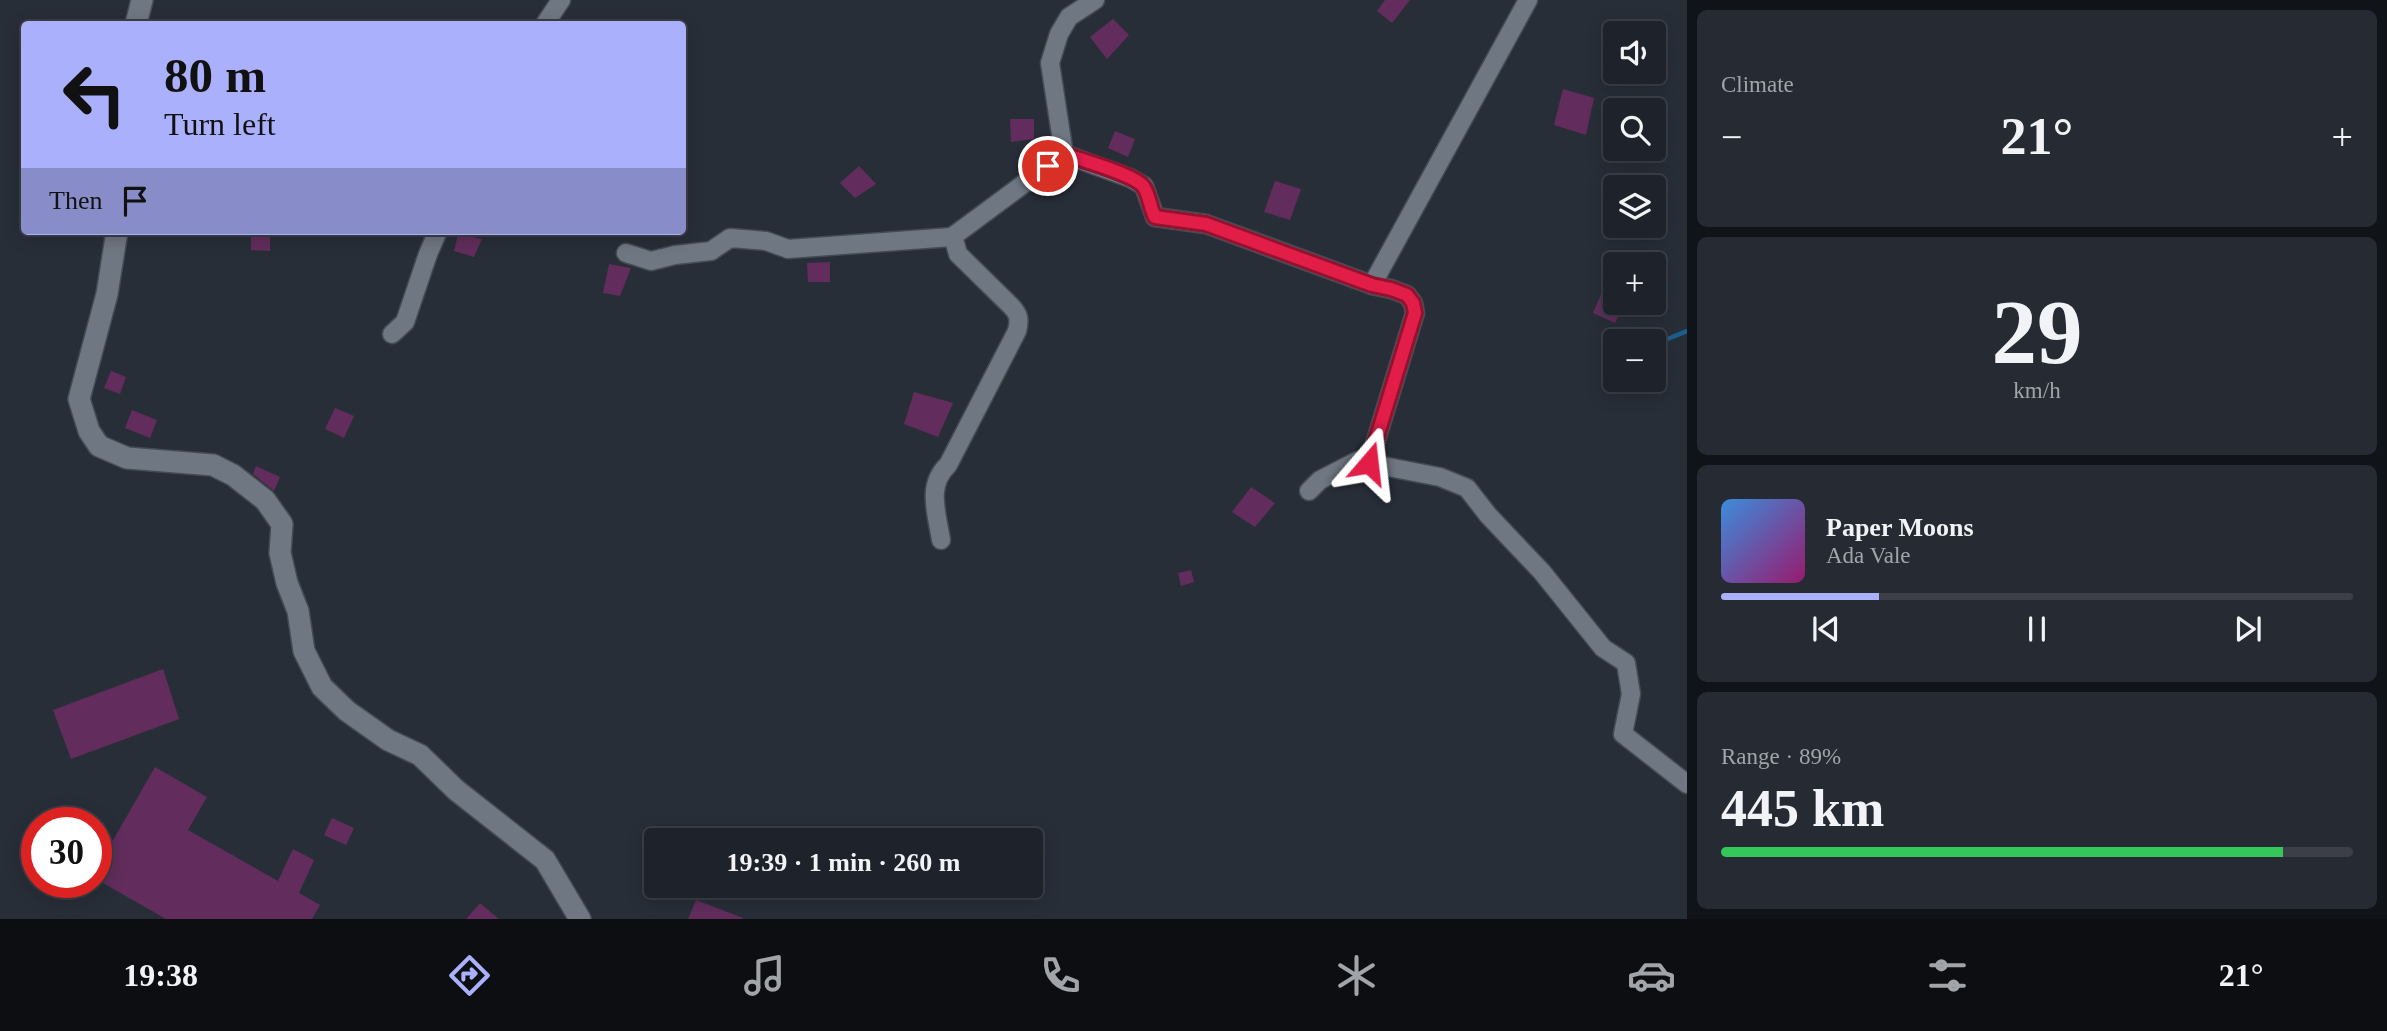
<!DOCTYPE html>
<meta charset="utf-8">
<style>
body{margin:0;font-family:"Times New Roman",serif;background:#262a32;color:#f1f3f6;height:100vh;display:flex;flex-direction:column;font-size:26px;white-space:nowrap}
*{box-sizing:border-box;margin:0}
p{font-size:23px;color:#a1a4a8}
.icon{flex:none;width:38px;height:38px;fill:none;stroke:currentColor;stroke-width:2;stroke-linecap:round;stroke-linejoin:round}
.map{position:relative;flex:1;overflow:hidden}
.details{display:flex;flex-direction:column;gap:10px;padding:10px;background:#101317;width:700px}
.details>*{flex:none}
.guide{position:absolute;left:21px;top:21px;width:665px;height:214px;border-radius:7px;box-shadow:0 4px 18px #0003,0 0 0 2px #3c3f47;background:#aab0fb;color:#111;overflow:hidden}
.buttons{position:absolute;left:1603px;top:21px;display:grid;gap:14px}
.buttons a{display:grid;place-items:center;width:63px;height:63px;border-radius:7px;background:#1e222a;box-shadow:0 4px 18px #0003,0 0 0 2px #3c3f47;font-size:35px}
.speed{position:absolute;left:21px;top:807px;display:flex;gap:14px;font-size:35px;font-weight:700;text-align:center}
.speed>*{display:grid;place-content:center;width:91px;height:91px;border-radius:50%;background:#1e222a;box-shadow:0 4px 18px #0003,0 0 0 2px #3c3f47;line-height:1}
.speed .limit{border:10px solid #d22;background:#fff;color:#111}
.pin{position:absolute;display:grid;place-items:center;width:60px;height:60px;color:#fff;margin:-30px;border:4px solid #fff;border-radius:50%;box-shadow:0 2px 7px #0007}
.me{position:absolute;width:77px;margin:-38px;rotate:17deg;stroke-linejoin:round;filter:drop-shadow(0 0 5px #0008)}
.turn{display:flex;align-items:center;gap:24px;height:147px;padding:0 28px;font-size:32px}
.turn .icon{width:91px;height:91px;stroke-width:2.5}
.turn b{display:block;font-size:49px;line-height:60px}
.then{display:flex;align-items:center;height:66px;padding:0 28px;background:#0003;gap:14px;font-size:26px}
.big{font-size:52px;font-weight:800;line-height:1.1}
.details .card{flex:1;display:flex;flex-direction:column;justify-content:center;gap:10px;min-width:0;padding:0 24px;border-radius:10px;background:#262a32}
.details .dial{align-items:center;gap:0}
.dial b{font-size:91px;line-height:1}
.song{display:flex;align-items:center;gap:21px}
.cover{width:84px;height:84px;border-radius:10px;background:linear-gradient(135deg,hsl(210 70% 55%),hsl(320 70% 35%))}
.played{height:7px;border-radius:4px;background:linear-gradient(90deg,#aab0fb 25%,#3c3f47 25%)}
.keys{display:flex;justify-content:space-around;direction:ltr}
.heat{display:flex;justify-content:space-between;align-items:center;font-size:38px;direction:ltr}
.charge{height:10px;border-radius:5px;background:linear-gradient(90deg,#34c759 89%,#3c3f47 0)}
.trip{position:absolute;left:644px;top:828px;width:399px;height:70px;border-radius:7px;background:#1e222a;box-shadow:0 4px 18px #0003,0 0 0 2px #3c3f47;font-weight:800;line-height:70px;text-align:center}
.tab-bar{display:flex;height:112px;justify-content:space-around;align-items:center;background:#0c0e11;color:#a1a4a8}
.tab-bar .icon{width:49px;height:49px}
.tab-bar .on{color:#aab0fb}
.tab-bar b{font-size:32px;color:#f1f3f6}
main{display:flex;flex:1;min-height:0}
.map>svg:first-child{display:block}
.lines{fill:none;stroke-linecap:round;stroke-linejoin:round}
.stream{stroke:#1b5f8e;stroke-width:4.5}
.building{fill:#622d5c}
.street-casing{stroke:#454b53;stroke-width:21}
.secondary-casing{stroke:#454b53;stroke-width:24}
.street{stroke:#6f7782;stroke-width:18}
.secondary{stroke:#6f7782;stroke-width:21}
.route-casing{stroke:#92132f;stroke-width:18}
.route{stroke:#e11d48;stroke-width:12}
</style>
<main>
<div class="map">
<svg width="1687" height="919" viewBox="0 0 1687 919">
<rect width="100%" height="100%" fill="#282e38"/>
<g class="lines">
<!-- stream -->
<path class="stream" d="M1665,340L1687,331"/>
</g>
<!-- building -->
<g class="building">
<path d="M1385,0H1410L1392,23L1377,11Z"/>
<path d="M1113,19L1129,35L1107,59L1090,37Z"/>
<path d="M1563,89L1594,98L1586,135L1554,125Z"/>
<path d="M1010,119H1034V139L1011,142Z"/>
<path d="M1115,131L1135,139L1128,157L1108,148Z"/>
<path d="M859,166L876,184L855,198L840,183Z"/>
<path d="M1275,181L1301,189L1290,220L1264,212Z"/>
<path d="M458,234L482,239L474,257L454,251Z"/>
<path d="M251,237H270V251L251,250Z"/>
<path d="M830,262V282H808L807,263Z"/>
<path d="M609,264L631,268L620,296L603,293Z"/>
<path d="M1601,294L1614,300L1611,307L1621,311L1615,323L1593,313Z"/>
<path d="M111,371L126,377L120,394L104,388Z"/>
<path d="M914,392L953,403L938,437L904,424Z"/>
<path d="M335,408L354,416L344,438L325,429Z"/>
<path d="M132,410L157,420L150,438L125,428Z"/>
<path d="M256,466L280,477L274,491L253,474Z"/>
<path d="M1251,487L1275,503L1255,527L1232,512Z"/>
<path d="M1191,570L1194,582L1181,586L1178,573Z"/>
<path d="M163,669L179,719L71,759L53,710Z"/>
<path d="M155,767L207,797L188,830L278,881L293,849L314,860L299,893L320,905L312,919H166L96,879V870Z"/>
<path d="M332,818L354,828L346,845L324,835Z"/>
<path d="M696,900L743,918L742,919H688Z"/>
<path d="M480,903L499,919H466Z"/>
</g>
<g class="lines">
<defs>
<g id="street">
<path d="M545,24L561,0"/>
<path d="M1064,154L1130,178L1144,186L1155,217L1206,224L1372,285L1391,289L1407,295L1413,303L1415,313L1369,463"/>
<path d="M626,253L651,261L675,255L711,251L730,238L766,241L788,249L952,237L1064,154L1050,63L1059,34L1069,17L1095,0"/>
<path d="M1372,285L1528,0"/>
<path d="M392,334L405,322L428,254L438,231"/>
<path d="M1309,491L1320,480L1357,461L1440,477L1467,488L1488,515L1542,572L1603,648L1626,663L1631,694L1623,734L1687,784"/>
<path d="M941,540C937,514 926,485 948,465L1017,331C1020,319 1019,314 1010,305L958,254L953,236"/>
</g>
<g id="secondary">
<path d="M136,24L142,0"/>
<path d="M117,231L107,294L79,399L89,431L99,446L127,458L213,465L233,475L265,500L282,524L280,553L287,583L298,611L304,651L322,687L347,711L388,740L420,755L456,790L545,860L580,919"/>
</g>
</defs>
<!-- street casing -->
<use href="#street" class="street-casing"/>
<!-- secondary casing -->
<use href="#secondary" class="secondary-casing"/>
<!-- street -->
<use href="#street" class="street"/>
<!-- secondary -->
<use href="#secondary" class="secondary"/>
</g>
<g class="lines">
<defs>
<path id="route" d="M1048,166L1064,154C1081,160 1133,174 1143,186C1149,193 1150,208 1155,217L1206,224L1372,285L1391,289L1407,295L1413,303L1415,313L1369,463"/>
</defs>
<!-- route casing -->
<use href="#route" class="route-casing"/>
<!-- route -->
<use href="#route" class="route"/>
</g>
</svg>
<div class="buttons">
<a><svg class="icon" aria-label="sound" viewBox="0 0 24 24"><path d="M4 9h4l5-4v14l-5-4H4zM17 9q2 3 0 6"/></svg></a>
<a><svg class="icon" aria-label="search" viewBox="0 0 24 24"><circle cx="10" cy="10" r="6"/><path d="M15 15l6 6"/></svg></a>
<a><svg class="icon" aria-label="layers" viewBox="0 0 24 24"><path d="M12 4l9 5-9 5-9-5zM3 14l9 5 9-5"/></svg></a>
<a>+</a>
<a>−</a>
</div>
<div class="speed"><div class="limit">30</div></div>
<div class="pin" style="left:1048px;top:166px;background:#d93025"><svg class="icon" aria-label="arrive" viewBox="0 0 24 24"><path d="M6 21V4h12l-3 4 3 4H6"/></svg></div>
<svg class="me" style="left:1369px;top:463px" viewBox="-20 -20 40 40"><path d="M0-17L14 15 0 8-14 15z" fill="#e11d48" stroke="#fff" stroke-width="4"/></svg>
<div class="trip">19:39 · 1 min · 260 m</div>
<div class="guide">
<div class="turn"><svg class="icon" aria-label="left" viewBox="0 0 24 24"><path d="M17 20v-9H6M10 6l-5 5 5 5"/></svg><div><b>80 m</b>Turn left</div></div>
<div class="then">Then<svg class="icon" aria-label="arrive" viewBox="0 0 24 24"><path d="M6 21V4h12l-3 4 3 4H6"/></svg></div>
</div>
</div>
<section class="details">
<div class="card"><p>Climate</p>
<div class="heat"><a>−</a><b class="big">21°</b><a>+</a></div>
</div>
<div class="card dial"><b>29</b><p>km/h</p></div>
<div class="card">
<div class="song"><i class="cover"></i><div><b>Paper Moons</b><p>Ada Vale</p></div></div>
<div class="played"></div>
<div class="keys"><svg class="icon" aria-label="previous" viewBox="0 0 24 24"><path d="M18 5L8 12l10 7zM5 5v14"/></svg><svg class="icon" aria-label="pause" viewBox="0 0 24 24"><path d="M8 5v14M16 5v14"/></svg><svg class="icon" aria-label="next" viewBox="0 0 24 24"><path d="M6 5l10 7-10 7zM19 5v14"/></svg></div>
</div>
<div class="card"><p>Range · 89%</p><b class="big">445 km</b><div class="charge"></div></div>
</section>
</main>
<nav class="tab-bar">
<b>19:38</b>
<svg class="icon on" aria-label="directions" viewBox="0 0 24 24"><path d="M12 3l9 9-9 9-9-9zM9 14v-3h6M13 9l2 2-2 2"/></svg>
<svg class="icon" aria-label="music" viewBox="0 0 24 24"><path d="M9 18V5l10-2v13"/><circle cx="6" cy="18" r="3"/><circle cx="16" cy="16" r="3"/></svg>
<svg class="icon" aria-label="phone" viewBox="0 0 24 24"><path d="M5 4h4l2 5-3 2q2 4 5 5l2-3 5 2v4C11 20 4 13 5 4z"/></svg>
<svg class="icon" aria-label="climate" viewBox="0 0 24 24"><path d="M12 3v18M4 7l16 10M4 17L20 7"/></svg>
<svg class="icon" aria-label="car" viewBox="0 0 24 24"><path d="M5 17H2v-5l4-1 3-4h7l3 4 3 1v5h-3M9 17h6M6 11h13"/><circle cx="7" cy="17" r="2"/><circle cx="17" cy="17" r="2"/></svg>
<svg class="icon" aria-label="filters" viewBox="0 0 24 24"><path d="M4 7h16M4 17h16"/><circle cx="9" cy="7" r="2"/><circle cx="15" cy="17" r="2"/></svg>
<b>21°</b>
</nav>
